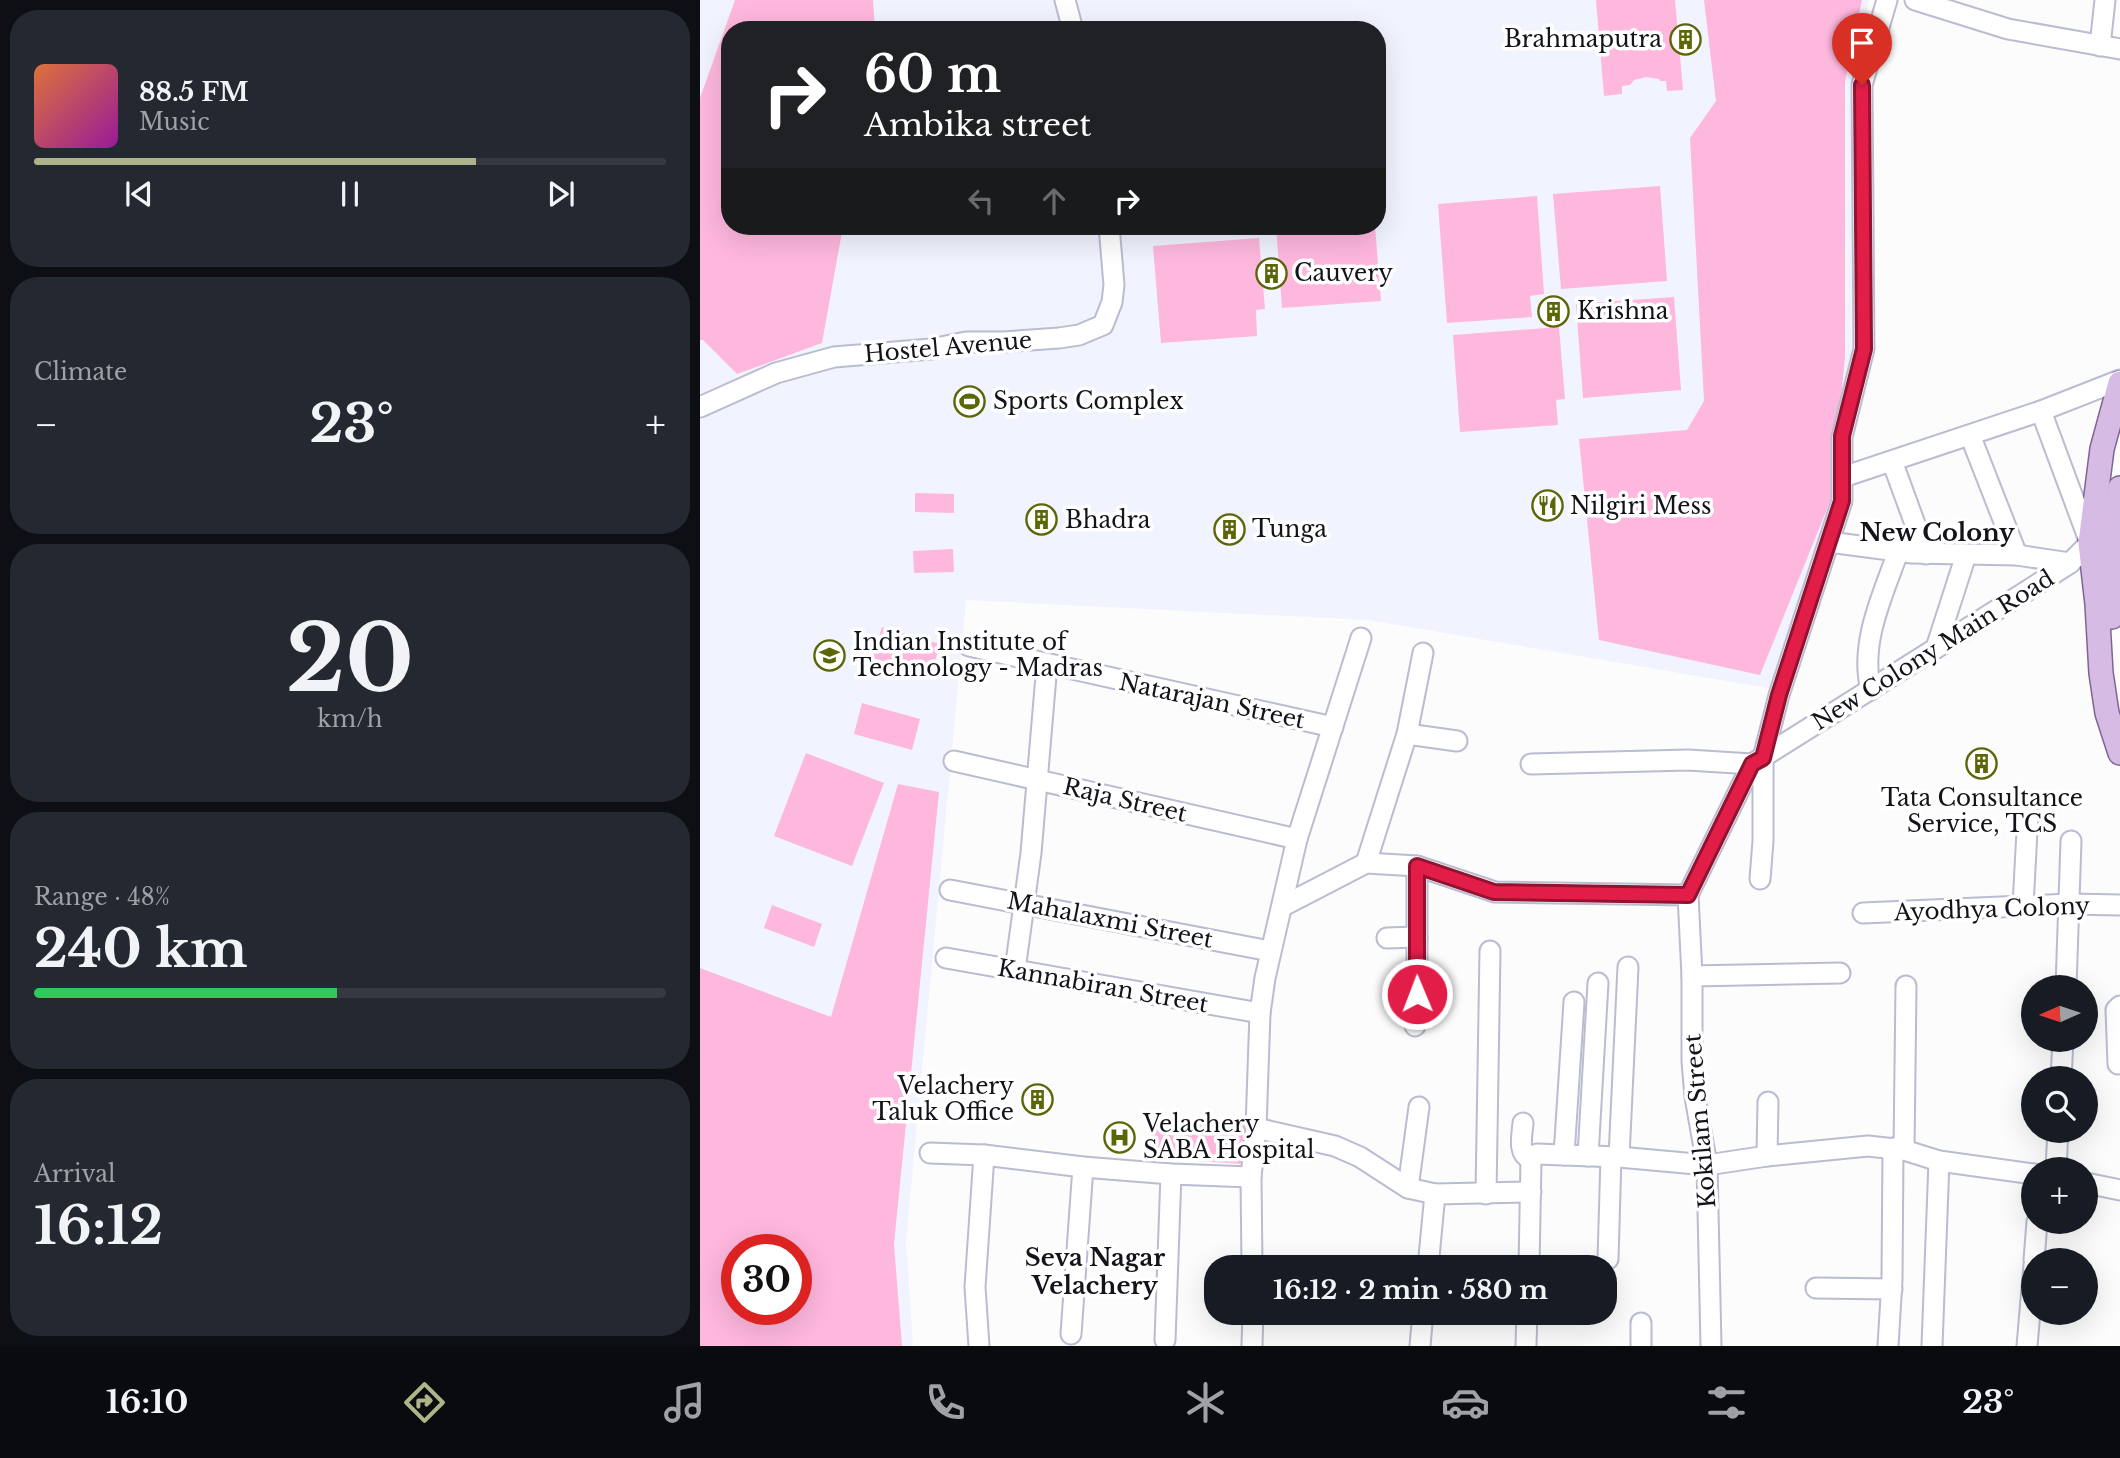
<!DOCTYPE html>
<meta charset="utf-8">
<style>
body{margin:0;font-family:"Libre Baskerville",serif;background:#242831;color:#f1f3f6;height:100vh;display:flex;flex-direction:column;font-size:26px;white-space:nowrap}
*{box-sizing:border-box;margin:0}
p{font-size:23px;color:#9ea1a6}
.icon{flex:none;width:38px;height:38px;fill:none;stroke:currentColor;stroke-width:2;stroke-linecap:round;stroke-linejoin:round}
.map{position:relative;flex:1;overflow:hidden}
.sheet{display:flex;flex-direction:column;gap:10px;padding:10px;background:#0d0f14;width:700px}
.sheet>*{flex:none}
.guide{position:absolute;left:21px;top:21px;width:665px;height:214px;border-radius:28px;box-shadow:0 7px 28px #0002;background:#202124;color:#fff;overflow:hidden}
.needle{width:46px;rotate:267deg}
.tools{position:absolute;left:1321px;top:975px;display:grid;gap:14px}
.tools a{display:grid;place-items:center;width:77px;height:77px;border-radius:50%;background:#171b24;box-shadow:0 7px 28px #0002;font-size:35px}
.speed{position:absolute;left:21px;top:1234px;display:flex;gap:14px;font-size:35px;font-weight:700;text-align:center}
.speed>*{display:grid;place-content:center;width:91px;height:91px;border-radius:50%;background:#171b24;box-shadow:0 7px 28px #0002;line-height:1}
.speed .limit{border:10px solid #d22;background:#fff;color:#111}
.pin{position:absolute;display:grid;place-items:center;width:60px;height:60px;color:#fff;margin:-72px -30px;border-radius:50% 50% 50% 0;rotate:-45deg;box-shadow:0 0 7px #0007}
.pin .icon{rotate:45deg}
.me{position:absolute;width:77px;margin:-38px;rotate:359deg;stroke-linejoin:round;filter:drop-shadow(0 0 5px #0008)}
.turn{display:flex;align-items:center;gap:24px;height:147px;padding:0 28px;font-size:32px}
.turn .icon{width:91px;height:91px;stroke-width:2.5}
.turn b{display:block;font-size:49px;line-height:60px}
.lanes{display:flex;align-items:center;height:66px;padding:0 28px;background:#0003;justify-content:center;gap:35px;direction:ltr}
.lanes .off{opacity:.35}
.big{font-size:52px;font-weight:700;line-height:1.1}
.sheet .widget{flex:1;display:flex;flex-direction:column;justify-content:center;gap:10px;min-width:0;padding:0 24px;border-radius:28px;background:#242831}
.sheet .dial{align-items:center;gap:0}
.dial b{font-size:91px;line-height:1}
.song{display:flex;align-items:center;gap:21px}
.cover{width:84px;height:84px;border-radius:10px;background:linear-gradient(135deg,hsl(20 70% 55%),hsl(300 70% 35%))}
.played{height:7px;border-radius:4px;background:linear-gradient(90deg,#aeb48a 70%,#363941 70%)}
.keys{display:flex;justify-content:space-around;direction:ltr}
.heat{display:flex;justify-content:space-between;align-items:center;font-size:38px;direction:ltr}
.charge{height:10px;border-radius:5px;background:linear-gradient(90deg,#34c759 48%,#363941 0)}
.trip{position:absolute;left:504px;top:1255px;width:413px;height:70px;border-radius:28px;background:#171b24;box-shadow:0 7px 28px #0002;font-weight:700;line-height:70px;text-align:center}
.dock{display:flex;height:112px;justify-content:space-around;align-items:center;background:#090b0e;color:#9ea1a6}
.dock .icon{width:49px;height:49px}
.dock .active{color:#aeb48a}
.dock b{font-size:32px;color:#f1f3f6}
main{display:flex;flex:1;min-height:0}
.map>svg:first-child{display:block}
.built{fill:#f1f3ff;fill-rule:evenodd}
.green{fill:#feb7dd;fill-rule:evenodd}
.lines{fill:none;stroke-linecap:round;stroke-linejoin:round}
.minor-casing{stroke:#babcd1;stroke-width:23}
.major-casing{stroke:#806493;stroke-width:26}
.minor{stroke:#fff;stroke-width:19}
.major{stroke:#d6bce5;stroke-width:23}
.route-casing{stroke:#92132f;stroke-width:18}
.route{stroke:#e11d48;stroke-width:12}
.labels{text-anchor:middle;stroke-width:7;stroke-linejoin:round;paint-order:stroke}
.poi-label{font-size:23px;fill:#13141b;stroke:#fff;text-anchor:start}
.street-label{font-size:23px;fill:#13141b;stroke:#fff}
.neighbourhood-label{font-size:24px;font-weight:bold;fill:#13141b;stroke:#fff}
</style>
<main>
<section class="sheet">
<div class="widget">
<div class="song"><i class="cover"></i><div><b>88.5 FM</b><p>Music</p></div></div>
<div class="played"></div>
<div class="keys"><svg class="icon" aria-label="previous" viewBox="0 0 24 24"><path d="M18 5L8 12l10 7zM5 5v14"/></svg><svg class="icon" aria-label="pause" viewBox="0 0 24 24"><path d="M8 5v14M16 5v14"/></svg><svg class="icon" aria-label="next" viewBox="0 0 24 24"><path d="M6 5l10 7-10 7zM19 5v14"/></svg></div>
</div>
<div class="widget"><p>Climate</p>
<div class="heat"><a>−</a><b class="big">23°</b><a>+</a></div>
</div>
<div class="widget dial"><b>20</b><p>km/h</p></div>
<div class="widget"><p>Range · 48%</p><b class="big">240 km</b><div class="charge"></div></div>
<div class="widget"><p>Arrival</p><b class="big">16:12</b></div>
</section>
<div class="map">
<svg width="1420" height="1346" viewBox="0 0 1420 1346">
<rect width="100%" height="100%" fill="#fbfcfb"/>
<!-- built -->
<path class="built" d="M0,0H1169L1154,72L1155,347L1148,480L1074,689L668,620L266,600L206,1241L213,1346H0ZM30,30H677V226H30ZM37,1250H96V1309H37Z"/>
<!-- green -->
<g class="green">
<path d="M35,0H173L175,30H30V226H143L122,343L37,374L3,340H0V98Z"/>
<path d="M896,0H975L983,90L967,91L966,81H960L959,79L946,77L934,80L930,85L922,86V94L904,96Z"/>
<path d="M1004,0H1162L1145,82V357L1131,499L1060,675L899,640L879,439L987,430L1004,401L990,138L1016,101Z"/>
<path d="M960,186L967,281L861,289L853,194Z"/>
<path d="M837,196L844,294L830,296L832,317L747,323L738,204Z"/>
<path d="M446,226H531V228L447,234Z"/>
<path d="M576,226H675L681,301L582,308Z"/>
<path d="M559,238L565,309L556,310L557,336L461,343L453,246Z"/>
<path d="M974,297L981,390L883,398L876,304Z"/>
<path d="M859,327L865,399L856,400L858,425L760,432L753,335Z"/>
<path d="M215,493L254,494V513L215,512Z"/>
<path d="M253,549L254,572L214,573L213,551Z"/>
<path d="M182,627L240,644L231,675L173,658Z"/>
<path d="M162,703L220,719L212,750L154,734Z"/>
<path d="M106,753L184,783L152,866L74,836Z"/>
<path d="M198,784L239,792L194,1244L202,1346H0V968L131,1017ZM37,1250H96V1309H37Z"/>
<path d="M72,905L122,924L114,947L64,928Z"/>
<path d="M453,1115L548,1125L543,1164L450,1158Z"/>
</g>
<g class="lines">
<defs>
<g id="minor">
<path d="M365,0L373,30"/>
<path d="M1215,0L1308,29L1420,49"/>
<path d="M1400,46L1405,0"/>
<path d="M0,407L76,373L134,357L231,349L266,342H303L359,338L379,335L403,325L412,302L414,285L409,226"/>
<path d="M1270,435L1317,555"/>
<path d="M1192,461L1226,554"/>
<path d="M1143,477L1341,411L1420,380"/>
<path d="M1129,542L1212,553L1317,555L1370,563"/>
<path d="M269,646L633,727"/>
<path d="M1236,648L1266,555"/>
<path d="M1171,690C1159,643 1183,595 1198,552"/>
<path d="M707,734L757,741"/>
<path d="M254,761L597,839"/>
<path d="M831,764L988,760L1052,764"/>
<path d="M666,863L707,734L723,653"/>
<path d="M1060,879L1063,841V758L1079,695L1142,501V437L1164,349L1162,85L1187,0"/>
<path d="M250,890L570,951"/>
<path d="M583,906L666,863L717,866L795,892L988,895"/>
<path d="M1323,906L1328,812"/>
<path d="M1163,913L1370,904L1420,905"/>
<path d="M687,938L717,937"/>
<path d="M246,958L560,1013"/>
<path d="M315,970L331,853L347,664"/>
<path d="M992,976L1140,973"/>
<path d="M1366,987L1371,841"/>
<path d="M715,1026L717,994V866"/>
<path d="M1418,1064L1416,1010L1420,1006"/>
<path d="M1361,1078L1363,1040"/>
<path d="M823,1123C822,1136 817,1154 831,1159"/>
<path d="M556,1128L635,1146L660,1157L708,1188L735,1194L831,1192"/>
<path d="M1204,1150L1206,986"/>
<path d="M230,1153L284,1155L383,1167L471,1174L551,1177"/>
<path d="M864,1155L874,1002"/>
<path d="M888,1156L898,983"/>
<path d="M1067,1156L1068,1102"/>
<path d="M919,1157L928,967"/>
<path d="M1356,1169L1358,1130"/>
<path d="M1386,1183L1420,1190"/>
<path d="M708,1188L719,1107"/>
<path d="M786,1194L790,951"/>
<path d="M908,1259L911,1157"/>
<path d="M1334,1260L1337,1222"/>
<path d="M552,1267L551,1177L556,1128L560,1013L565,978L597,839L661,638"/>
<path d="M728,1267L735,1194"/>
<path d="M829,1267L831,1159L833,1156L837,1154L919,1157L1007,1165L1067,1156L1168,1146L1204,1150L1239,1161L1334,1174"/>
<path d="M1116,1288L1192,1289"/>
<path d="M941,1323V1346"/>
<path d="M371,1334L383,1167"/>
<path d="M465,1340L471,1174"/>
<path d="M279,1346L275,1287L284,1155"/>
<path d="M552,1346L553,1312"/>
<path d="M720,1346L723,1312"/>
<path d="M826,1346L827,1312"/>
<path d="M1011,1346L1007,1165L995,1097L992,1061V976L988,895L1052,764L1330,589L1370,563L1390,543L1341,411"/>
<path d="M1188,1346L1192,1280L1193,1148"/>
<path d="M1232,1346L1239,1161"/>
<path d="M1327,1346L1334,1265"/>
</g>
<g id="major">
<path d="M1420,383L1402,449L1390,543L1397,604L1401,673L1407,713L1420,753"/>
<path d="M1412,617V535L1420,488"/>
</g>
</defs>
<!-- minor casing -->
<use href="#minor" class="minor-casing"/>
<!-- major casing -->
<use href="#major" class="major-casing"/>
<!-- minor -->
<use href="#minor" class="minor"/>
<!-- major -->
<use href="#major" class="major"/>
</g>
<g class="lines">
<defs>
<path id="route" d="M717,994V866L794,892L988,895L1052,764L1063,758L1079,695L1142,501V436L1164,349L1162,85"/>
</defs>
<!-- route casing -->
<use href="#route" class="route-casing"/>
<!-- route -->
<use href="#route" class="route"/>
</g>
<!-- icons -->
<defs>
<symbol id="building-ring" viewBox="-11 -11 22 22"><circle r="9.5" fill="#fff" stroke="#5c6607" stroke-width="1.5"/><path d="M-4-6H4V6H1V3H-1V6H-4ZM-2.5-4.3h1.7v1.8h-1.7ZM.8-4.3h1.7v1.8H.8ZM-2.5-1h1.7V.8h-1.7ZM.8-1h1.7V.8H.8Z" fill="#5c6607"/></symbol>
<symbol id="stadium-ring" viewBox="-11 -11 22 22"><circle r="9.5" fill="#fff" stroke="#5c6607" stroke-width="1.5"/><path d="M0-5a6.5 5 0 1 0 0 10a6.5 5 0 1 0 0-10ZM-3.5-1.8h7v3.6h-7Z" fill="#5c6607"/></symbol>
<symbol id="restaurant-ring" viewBox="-11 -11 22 22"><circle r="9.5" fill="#fff" stroke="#5c6607" stroke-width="1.5"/><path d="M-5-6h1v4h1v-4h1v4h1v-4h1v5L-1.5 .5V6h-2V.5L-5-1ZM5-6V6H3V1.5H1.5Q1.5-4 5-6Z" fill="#5c6607"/></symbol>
<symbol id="university-ring" viewBox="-11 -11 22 22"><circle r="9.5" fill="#fff" stroke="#5c6607" stroke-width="1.5"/><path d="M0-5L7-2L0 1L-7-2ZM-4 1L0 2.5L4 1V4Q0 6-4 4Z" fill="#5c6607"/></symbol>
<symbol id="hospital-ring" viewBox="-11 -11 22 22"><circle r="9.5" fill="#fff" stroke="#5c6607" stroke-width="1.5"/><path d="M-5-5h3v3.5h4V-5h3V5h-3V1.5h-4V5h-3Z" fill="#5c6607"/></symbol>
</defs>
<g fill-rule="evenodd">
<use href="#building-ring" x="968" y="22" width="35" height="35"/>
<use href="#building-ring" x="554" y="256" width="35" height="35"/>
<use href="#building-ring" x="836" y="294" width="35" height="35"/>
<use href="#stadium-ring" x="252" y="384" width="35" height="35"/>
<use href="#restaurant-ring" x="830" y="488" width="35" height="35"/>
<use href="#building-ring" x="324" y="502" width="35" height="35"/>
<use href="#building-ring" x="512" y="512" width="35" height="35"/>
<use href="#university-ring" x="112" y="638" width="35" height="35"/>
<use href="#building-ring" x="1264" y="746" width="35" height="35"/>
<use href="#building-ring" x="320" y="1082" width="35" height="35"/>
<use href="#hospital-ring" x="402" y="1120" width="35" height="35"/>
</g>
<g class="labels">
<!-- poi labels -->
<g class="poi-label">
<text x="962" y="47" text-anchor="end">Brahmaputra</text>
<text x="594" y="281">Cauvery</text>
<text x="877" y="319">Krishna</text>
<text x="293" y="409">Sports Complex</text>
<text x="870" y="514">Nilgiri Mess</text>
<text x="365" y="528">Bhadra</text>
<text x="552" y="537">Tunga</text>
<text x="153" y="650">Indian Institute of<tspan x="153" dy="26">Technology - Madras</tspan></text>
<text x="1282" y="806" text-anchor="middle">Tata Consultance<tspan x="1282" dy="26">Service, TCS</tspan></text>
<text x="314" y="1094" text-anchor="end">Velachery<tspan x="314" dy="26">Taluk Office</tspan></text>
<text x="443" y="1132">Velachery<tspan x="443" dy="26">SABA Hospital</tspan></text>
</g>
<!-- street labels -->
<g class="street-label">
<text transform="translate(248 347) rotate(-5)" y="8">Hostel Avenue</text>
<text transform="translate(1233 650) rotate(-32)" y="8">New Colony Main Road</text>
<text transform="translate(512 701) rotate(12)" y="8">Natarajan Street</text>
<text transform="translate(425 800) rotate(13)" y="8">Raja Street</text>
<text transform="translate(1292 909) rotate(-2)" y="8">Ayodhya Colony</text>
<text transform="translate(410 920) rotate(11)" y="8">Mahalaxmi Street</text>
<text transform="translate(403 986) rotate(10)" y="8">Kannabiran Street</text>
<text transform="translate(1000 1121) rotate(-95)" y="8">Kokilam Street</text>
</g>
<!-- neighbourhood labels -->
<g class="neighbourhood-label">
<text x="1237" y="541">New Colony</text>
<text x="395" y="1266">Seva Nagar<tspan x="395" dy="28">Velachery</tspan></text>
</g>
</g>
</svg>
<div class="tools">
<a><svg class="needle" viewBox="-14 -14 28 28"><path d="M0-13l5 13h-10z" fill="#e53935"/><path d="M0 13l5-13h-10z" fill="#9ea1a6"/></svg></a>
<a><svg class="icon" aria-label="search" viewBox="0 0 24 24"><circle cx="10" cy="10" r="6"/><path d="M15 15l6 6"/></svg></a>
<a>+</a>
<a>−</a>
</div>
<div class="speed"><div class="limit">30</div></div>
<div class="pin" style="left:1162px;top:85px;background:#d93025"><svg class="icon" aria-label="arrive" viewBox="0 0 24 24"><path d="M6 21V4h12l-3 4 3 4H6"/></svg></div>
<svg class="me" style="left:717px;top:994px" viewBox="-20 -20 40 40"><circle r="17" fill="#e11d48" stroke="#fff" stroke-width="3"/><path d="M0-11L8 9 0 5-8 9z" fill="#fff"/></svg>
<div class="trip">16:12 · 2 min · 580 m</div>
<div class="guide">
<div class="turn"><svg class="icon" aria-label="right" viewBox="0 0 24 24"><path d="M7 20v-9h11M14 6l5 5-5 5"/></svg><div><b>60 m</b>Ambika street</div></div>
<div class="lanes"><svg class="icon off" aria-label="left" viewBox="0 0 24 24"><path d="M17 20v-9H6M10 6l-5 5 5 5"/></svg><svg class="icon off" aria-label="ahead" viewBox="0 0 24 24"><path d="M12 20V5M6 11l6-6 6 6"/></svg><svg class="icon" aria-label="right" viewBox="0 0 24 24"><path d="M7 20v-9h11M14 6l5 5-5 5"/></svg></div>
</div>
</div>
</main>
<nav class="dock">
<b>16:10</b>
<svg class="icon active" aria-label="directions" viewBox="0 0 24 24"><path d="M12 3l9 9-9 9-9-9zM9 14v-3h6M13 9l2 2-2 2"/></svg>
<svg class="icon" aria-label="music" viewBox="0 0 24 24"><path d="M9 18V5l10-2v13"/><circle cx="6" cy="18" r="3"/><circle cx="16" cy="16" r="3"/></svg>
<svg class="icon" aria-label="phone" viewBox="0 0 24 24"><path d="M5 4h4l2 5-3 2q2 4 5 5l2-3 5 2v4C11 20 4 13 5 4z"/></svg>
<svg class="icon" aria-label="climate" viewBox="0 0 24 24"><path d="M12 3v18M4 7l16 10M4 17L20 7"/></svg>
<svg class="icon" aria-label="car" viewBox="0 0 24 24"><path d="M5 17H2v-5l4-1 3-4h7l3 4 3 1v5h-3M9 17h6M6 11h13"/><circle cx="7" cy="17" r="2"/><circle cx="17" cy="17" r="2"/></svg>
<svg class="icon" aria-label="filters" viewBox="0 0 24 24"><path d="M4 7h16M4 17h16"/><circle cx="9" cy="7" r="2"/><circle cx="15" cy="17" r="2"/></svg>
<b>23°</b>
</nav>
